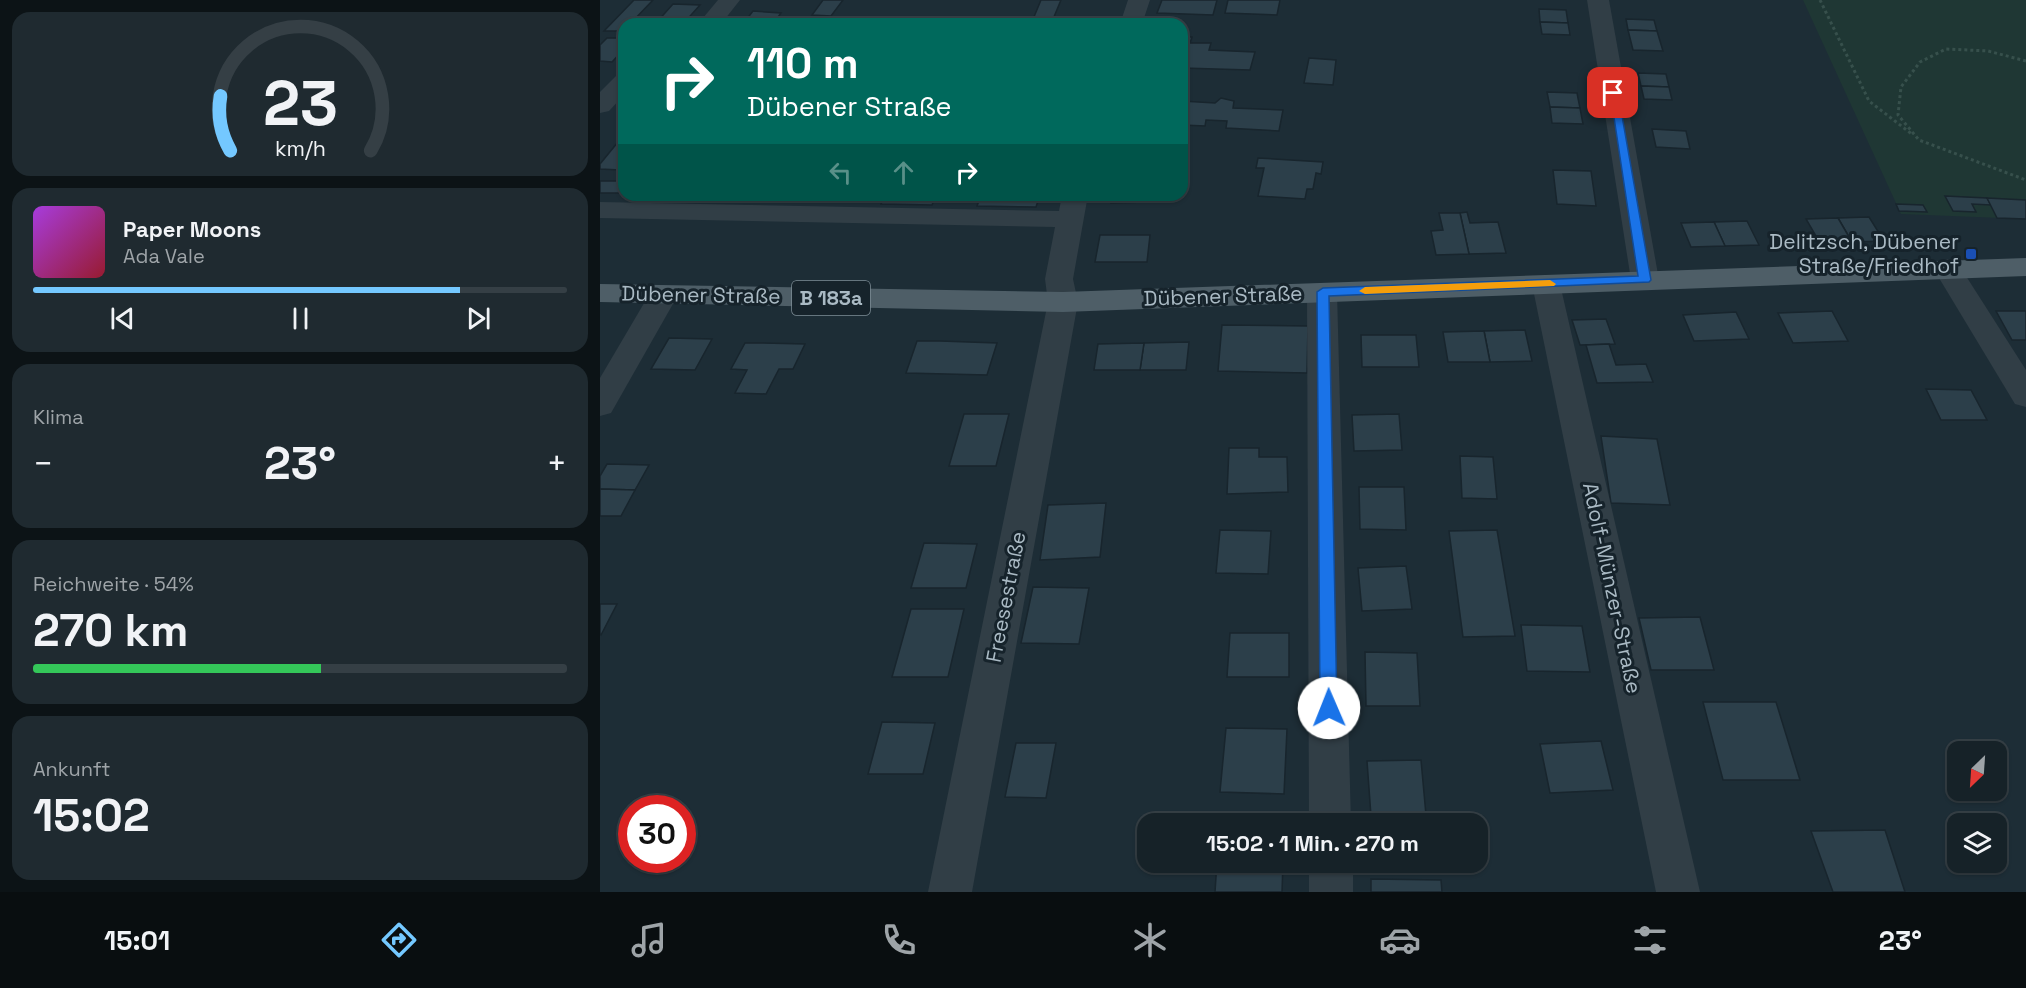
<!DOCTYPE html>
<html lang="de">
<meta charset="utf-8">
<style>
body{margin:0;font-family:"Space Grotesk",sans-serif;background:#1f2a30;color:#f1f3f6;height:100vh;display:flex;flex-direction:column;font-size:22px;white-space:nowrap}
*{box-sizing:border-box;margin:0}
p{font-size:20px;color:#9ea4a8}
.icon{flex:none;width:33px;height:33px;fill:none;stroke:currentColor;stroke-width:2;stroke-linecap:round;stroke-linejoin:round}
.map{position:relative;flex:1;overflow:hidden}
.sheet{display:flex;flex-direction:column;gap:12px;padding:12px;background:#0c1316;width:600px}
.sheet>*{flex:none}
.hud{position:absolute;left:18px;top:18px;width:570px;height:183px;border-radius:18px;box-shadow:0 2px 4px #0004,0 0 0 2px #353f45;background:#00695c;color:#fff;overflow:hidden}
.needle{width:39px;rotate:205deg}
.tools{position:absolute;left:1347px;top:741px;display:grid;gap:12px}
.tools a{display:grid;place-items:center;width:60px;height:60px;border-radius:12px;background:#162228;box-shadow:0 2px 4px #0004,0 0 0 2px #353f45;font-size:30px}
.speed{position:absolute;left:18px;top:795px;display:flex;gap:12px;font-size:30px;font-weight:700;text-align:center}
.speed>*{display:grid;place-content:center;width:78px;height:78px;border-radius:50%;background:#162228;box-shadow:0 2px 4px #0004,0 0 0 2px #353f45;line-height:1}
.speed .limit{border:9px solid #d22;background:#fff;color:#111}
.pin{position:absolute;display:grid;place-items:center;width:51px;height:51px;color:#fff;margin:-26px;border-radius:12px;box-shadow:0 3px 9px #0006}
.me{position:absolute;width:66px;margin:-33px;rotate:359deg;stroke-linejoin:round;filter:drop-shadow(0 0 4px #0008)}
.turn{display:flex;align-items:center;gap:21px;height:126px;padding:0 30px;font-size:27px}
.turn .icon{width:78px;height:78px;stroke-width:2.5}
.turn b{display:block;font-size:42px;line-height:51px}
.lanes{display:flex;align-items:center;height:57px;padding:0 30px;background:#0003;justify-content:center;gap:30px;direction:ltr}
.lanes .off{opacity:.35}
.big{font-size:45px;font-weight:600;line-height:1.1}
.sheet .card{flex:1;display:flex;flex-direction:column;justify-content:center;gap:9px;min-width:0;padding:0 21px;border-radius:18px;background:#1f2a30}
.sheet .dial{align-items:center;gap:0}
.dial svg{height:156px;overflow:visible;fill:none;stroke:#353f45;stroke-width:7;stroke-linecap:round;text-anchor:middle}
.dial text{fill:#f1f3f6;stroke:none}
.song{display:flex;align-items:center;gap:18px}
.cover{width:72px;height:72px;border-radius:9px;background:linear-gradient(135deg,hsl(280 70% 55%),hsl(350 70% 35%))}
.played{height:6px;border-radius:3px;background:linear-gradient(90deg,#74c8ff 80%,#353f45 80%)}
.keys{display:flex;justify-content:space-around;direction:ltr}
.heat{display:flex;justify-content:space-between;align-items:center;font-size:33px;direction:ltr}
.charge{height:9px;border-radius:4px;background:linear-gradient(90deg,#34c759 54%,#353f45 0)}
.trip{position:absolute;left:537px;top:813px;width:351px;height:60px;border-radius:18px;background:#162228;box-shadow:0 2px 4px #0004,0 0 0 2px #353f45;font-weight:600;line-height:60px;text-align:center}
.tab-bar{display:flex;height:96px;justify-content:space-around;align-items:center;background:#090e10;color:#9ea4a8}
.tab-bar .icon{width:42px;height:42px}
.tab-bar .selected{color:#74c8ff}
.tab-bar b{font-size:27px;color:#f1f3f6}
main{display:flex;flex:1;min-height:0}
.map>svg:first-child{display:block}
.green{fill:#1f3734}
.building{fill:#2c3f4a;stroke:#18252d;stroke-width:1.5}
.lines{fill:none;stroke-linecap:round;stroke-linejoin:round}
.path{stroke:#37504c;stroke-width:3;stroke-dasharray:3 3;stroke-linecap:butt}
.minor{fill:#313e46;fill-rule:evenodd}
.major{fill:#4e5e67;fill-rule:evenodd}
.route{fill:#1a73e8;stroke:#114b97;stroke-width:1.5}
.slow{fill:#f59e0b}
.transit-dot{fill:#1a4fb4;stroke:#16232b;stroke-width:2}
.labels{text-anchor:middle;stroke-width:6;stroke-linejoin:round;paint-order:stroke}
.shield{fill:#16232b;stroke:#7e8d96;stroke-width:1.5}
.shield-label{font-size:20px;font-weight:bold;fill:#aabac4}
.poi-label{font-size:21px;fill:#aabac4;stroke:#16232b;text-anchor:end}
.street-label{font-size:21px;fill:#aabac4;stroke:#16232b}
</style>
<main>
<section class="sheet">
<div class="card dial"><svg viewBox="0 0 100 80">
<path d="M14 69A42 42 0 1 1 86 69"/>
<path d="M14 69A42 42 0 0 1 9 41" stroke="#74c8ff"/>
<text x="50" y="56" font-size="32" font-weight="700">23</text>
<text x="50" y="72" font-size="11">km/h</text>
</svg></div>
<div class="card">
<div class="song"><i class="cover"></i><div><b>Paper Moons</b><p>Ada Vale</p></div></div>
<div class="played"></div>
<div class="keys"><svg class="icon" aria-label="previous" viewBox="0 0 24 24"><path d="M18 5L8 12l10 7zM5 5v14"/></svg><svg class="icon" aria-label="pause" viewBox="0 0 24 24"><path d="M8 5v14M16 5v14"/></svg><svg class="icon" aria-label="next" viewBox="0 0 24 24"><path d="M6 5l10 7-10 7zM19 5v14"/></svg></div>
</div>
<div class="card"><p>Klima</p>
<div class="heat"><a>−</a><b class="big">23°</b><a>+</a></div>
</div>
<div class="card"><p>Reichweite · 54%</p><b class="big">270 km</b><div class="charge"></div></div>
<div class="card"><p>Ankunft</p><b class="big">15:02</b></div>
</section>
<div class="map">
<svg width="1426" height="892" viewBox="0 0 1426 892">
<rect width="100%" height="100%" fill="#1d2d36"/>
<!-- green -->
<path class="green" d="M1203,0H1426V219L1301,214Z"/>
<!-- building -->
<g class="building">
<path d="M34,0H53L30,24H24V31H4Z"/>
<path d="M223,0H243L231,16L212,15Z"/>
<path d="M441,0H461L451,24H431Z"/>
<path d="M562,0H617L613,15L557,13Z"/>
<path d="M628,0H680L677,15L625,13Z"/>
<path d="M73,4L100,5L83,24L56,23Z"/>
<path d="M939,9L966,10L968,23L940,22Z"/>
<path d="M153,11L181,13L173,24H143Z"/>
<path d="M475,19L505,20L503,24H473Z"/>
<path d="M1026,19L1054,20L1057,31L1028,30Z"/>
<path d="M940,22L968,23L970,35L942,34Z"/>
<path d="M1028,30L1057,31L1063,51L1033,50Z"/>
<path d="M582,37H592L590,43H611L609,50L655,52L650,70L582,68Z"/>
<path d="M7,38H24V49L12,62L0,61V45Z"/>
<path d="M709,58L736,60L733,85L704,83Z"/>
<path d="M1038,73L1066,74L1069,87L1041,86Z"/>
<path d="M1041,86L1069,87L1072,100L1044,99Z"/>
<path d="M947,92L977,93L980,108L950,107Z"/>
<path d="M621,98L634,101L633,108L683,110L679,131L626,128L627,121L606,120L605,126L582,125V101L615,103Z"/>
<path d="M950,107L980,108L983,124L952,123Z"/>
<path d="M1052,129L1086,131L1090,149L1056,147Z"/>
<path d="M18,142H24V165L20,170L0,169V164Z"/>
<path d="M658,158L723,162L721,174L716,173L713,189H707L705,199L658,196L664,168H656Z"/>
<path d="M953,170L991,171L996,206L957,204Z"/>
<rect x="0" y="181" width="24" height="12"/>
<path d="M85,195H132L130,198L84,197Z"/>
<path d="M185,195H235L232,201L182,200Z"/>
<path d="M285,195H336L332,205L281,204Z"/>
<path d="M381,195H440L436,207L377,206Z"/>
<path d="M512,195H546L545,202L511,203Z"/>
<path d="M1345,196L1387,198L1391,205L1372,204L1376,212L1353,211Z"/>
<path d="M1387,198L1426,200V219L1397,218Z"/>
<path d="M1296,204L1323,205L1327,212L1299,211Z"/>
<path d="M867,212L870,223L898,222L906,253L869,254L860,213Z"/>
<path d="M839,213H860L869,254L836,255L831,231L843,230Z"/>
<path d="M1269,217L1284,241L1252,242L1238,218Z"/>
<path d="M1238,218L1252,242L1220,243L1206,219Z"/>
<path d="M1147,221L1159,245L1125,246L1114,222Z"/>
<path d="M1114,222L1125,246L1091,247L1081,223Z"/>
<path d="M500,235H550L547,262H495Z"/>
<path d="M1232,311L1248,341L1193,343L1178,313Z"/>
<path d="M1396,311H1426V340H1412Z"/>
<path d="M1136,312L1149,339L1094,341L1083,315Z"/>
<path d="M1006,319L1015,344L980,345L972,320Z"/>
<path d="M622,325L708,326L707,373L618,371Z"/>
<path d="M925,330L932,361L890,362L884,331Z"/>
<path d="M884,331L890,362H848L843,332Z"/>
<path d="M761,335H816L819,367H762Z"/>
<path d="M69,338L112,339L95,370L51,369Z"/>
<path d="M317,341H340L397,343L387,375L306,373Z"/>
<path d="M589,342L586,370H540L544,343Z"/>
<path d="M145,343H163L205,344L193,369H179L166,394L135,393L147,370L131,369Z"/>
<path d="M544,343L540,370H494L498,344Z"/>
<path d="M1009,344L1016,365L1046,364L1053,382L997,383L986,345Z"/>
<path d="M1326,389L1371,390L1387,420H1341Z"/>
<path d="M364,414H409L396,466H349Z"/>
<path d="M799,414L802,450L754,451L752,415Z"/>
<path d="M1001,436L1057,439L1070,505L1011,503Z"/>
<path d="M629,448H659V457H687L688,492L627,494Z"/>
<path d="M860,456L893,457L897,499L862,498Z"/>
<path d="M7,464L49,465L35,490L0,489V476Z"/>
<path d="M759,487H804L806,530L760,529Z"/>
<path d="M0,489L35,490L21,516H0Z"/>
<path d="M506,503L500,557L440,560L448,505Z"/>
<path d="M620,530L671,531L668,574L616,573Z"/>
<path d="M897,530L915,636L863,637L849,531Z"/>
<path d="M324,543L377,544L366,588H311Z"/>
<path d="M806,566L812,609L762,611L758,568Z"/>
<path d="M433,587L489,588L479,644L421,643Z"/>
<path d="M0,604H17L1,635L0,634Z"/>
<path d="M311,609H364L348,677H292Z"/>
<path d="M1100,617L1114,670H1051L1039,618Z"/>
<path d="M921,625L982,626L990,672L927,671Z"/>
<path d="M630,633H689V677H627Z"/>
<path d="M765,652L817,653L820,706H766Z"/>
<path d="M1103,702H1176L1200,780H1123Z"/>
<path d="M282,722L335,723L323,774H268Z"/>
<path d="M626,728L687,729L684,794L620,792Z"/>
<path d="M1001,741L1013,790L950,793L940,744Z"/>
<path d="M416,743H456L446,798L405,797Z"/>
<path d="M821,760L826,815L771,816L767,761Z"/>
<path d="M1285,830L1305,892H1233L1211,831Z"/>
<path d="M617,862H683L682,892H615Z"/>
<path d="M771,879L841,880L842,892H771Z"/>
</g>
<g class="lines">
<!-- path -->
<g class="path">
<path d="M1220,0L1269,101L1313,135"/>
<path d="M1426,61L1388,51L1346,49L1320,62L1301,87L1298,115L1319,140L1426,180"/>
</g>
<!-- minor -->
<g class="minor">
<path d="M118,0H140L121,24H98Z"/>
<path d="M528,0H550L542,24H520Z"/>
<path d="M987,0H1009L1059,280L1055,287L1045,289L1035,287L1031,280Z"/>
<path d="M24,74V95L9,111L0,113V92L16,76Z"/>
<path d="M462,195H488L473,279L478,302L372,892H328L448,302L445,279L455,227L0,218V202L459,211Z"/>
<path d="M1347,259L1357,262L1426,370V407L1415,404L1333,268L1337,262Z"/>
<path d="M946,275L956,277L960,284L1100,892H1056L932,284L936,277Z"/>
<path d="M722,283L732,285L737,292L751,824H709L707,292L712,285Z"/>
<path d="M63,285L73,288L78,295L11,413L0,416V378L53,288Z"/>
<rect x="709" y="862" width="44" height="30"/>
</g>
<!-- major -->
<path class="major" d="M1426,258V276L463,312L0,302V284L463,292Z"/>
</g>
<!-- route -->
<path class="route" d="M1010,91L1018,93L1051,280L1049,282L729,296L737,708L734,713L729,715L723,713L720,708L717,292L723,288L1038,276Z"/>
<!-- slow -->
<path class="slow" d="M950,280L956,284L954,286L765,294L759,291L765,287Z"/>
<!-- markers -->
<rect class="transit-dot" x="1365" y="248" width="12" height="12" rx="3"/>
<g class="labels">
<!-- shield labels -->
<rect class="shield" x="192" y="281" width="78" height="34" rx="4.5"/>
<g class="shield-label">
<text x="231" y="305">B 183a</text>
</g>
<!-- poi labels -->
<g class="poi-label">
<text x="1359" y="249">Delitzsch, Dübener<tspan x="1359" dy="24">Straße/Friedhof</tspan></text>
</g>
<!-- street labels -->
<g class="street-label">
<text transform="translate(101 295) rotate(1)" y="7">Dübener Straße</text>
<text transform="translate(623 296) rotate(-2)" y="7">Dübener Straße</text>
<text transform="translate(1012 588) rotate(78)" y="7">Adolf-Münzer-Straße</text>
<text transform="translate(406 597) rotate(-79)" y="7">Freesestraße</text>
</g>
</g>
</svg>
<div class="tools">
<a><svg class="needle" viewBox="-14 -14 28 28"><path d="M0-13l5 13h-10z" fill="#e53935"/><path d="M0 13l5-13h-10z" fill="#9ea4a8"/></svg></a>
<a><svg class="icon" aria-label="layers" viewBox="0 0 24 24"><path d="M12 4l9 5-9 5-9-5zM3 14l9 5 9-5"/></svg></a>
</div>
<div class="speed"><div class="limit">30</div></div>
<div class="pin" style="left:1013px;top:93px;background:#d93025"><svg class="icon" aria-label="arrive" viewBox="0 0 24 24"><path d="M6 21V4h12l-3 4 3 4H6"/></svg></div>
<svg class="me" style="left:729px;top:708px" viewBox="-20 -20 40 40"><circle r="19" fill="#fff"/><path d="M0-13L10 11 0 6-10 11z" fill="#1a73e8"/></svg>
<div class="trip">15:02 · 1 Min. · 270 m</div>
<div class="hud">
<div class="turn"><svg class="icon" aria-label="right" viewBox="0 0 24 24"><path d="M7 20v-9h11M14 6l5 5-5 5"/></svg><div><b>110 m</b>Dübener Straße</div></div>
<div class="lanes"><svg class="icon off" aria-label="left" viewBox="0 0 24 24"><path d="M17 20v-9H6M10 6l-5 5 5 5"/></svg><svg class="icon off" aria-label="ahead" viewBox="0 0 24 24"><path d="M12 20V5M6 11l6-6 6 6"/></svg><svg class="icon" aria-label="right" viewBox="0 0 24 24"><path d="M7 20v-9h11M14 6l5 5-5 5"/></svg></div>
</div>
</div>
</main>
<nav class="tab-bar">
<b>15:01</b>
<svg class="icon selected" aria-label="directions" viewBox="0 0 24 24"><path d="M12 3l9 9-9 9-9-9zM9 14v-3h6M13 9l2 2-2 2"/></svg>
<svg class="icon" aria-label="music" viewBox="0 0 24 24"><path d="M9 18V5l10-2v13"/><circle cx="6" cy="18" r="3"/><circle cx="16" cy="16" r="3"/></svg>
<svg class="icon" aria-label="phone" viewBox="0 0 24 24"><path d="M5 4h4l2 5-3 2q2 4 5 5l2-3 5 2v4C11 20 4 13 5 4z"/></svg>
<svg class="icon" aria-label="climate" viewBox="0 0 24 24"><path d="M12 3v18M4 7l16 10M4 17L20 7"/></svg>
<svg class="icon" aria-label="car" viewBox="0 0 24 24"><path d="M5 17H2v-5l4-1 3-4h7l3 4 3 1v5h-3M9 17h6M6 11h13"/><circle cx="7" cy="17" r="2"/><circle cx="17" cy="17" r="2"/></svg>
<svg class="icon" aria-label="filters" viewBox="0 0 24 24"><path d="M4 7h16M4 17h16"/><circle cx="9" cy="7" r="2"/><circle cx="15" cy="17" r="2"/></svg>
<b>23°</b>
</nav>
